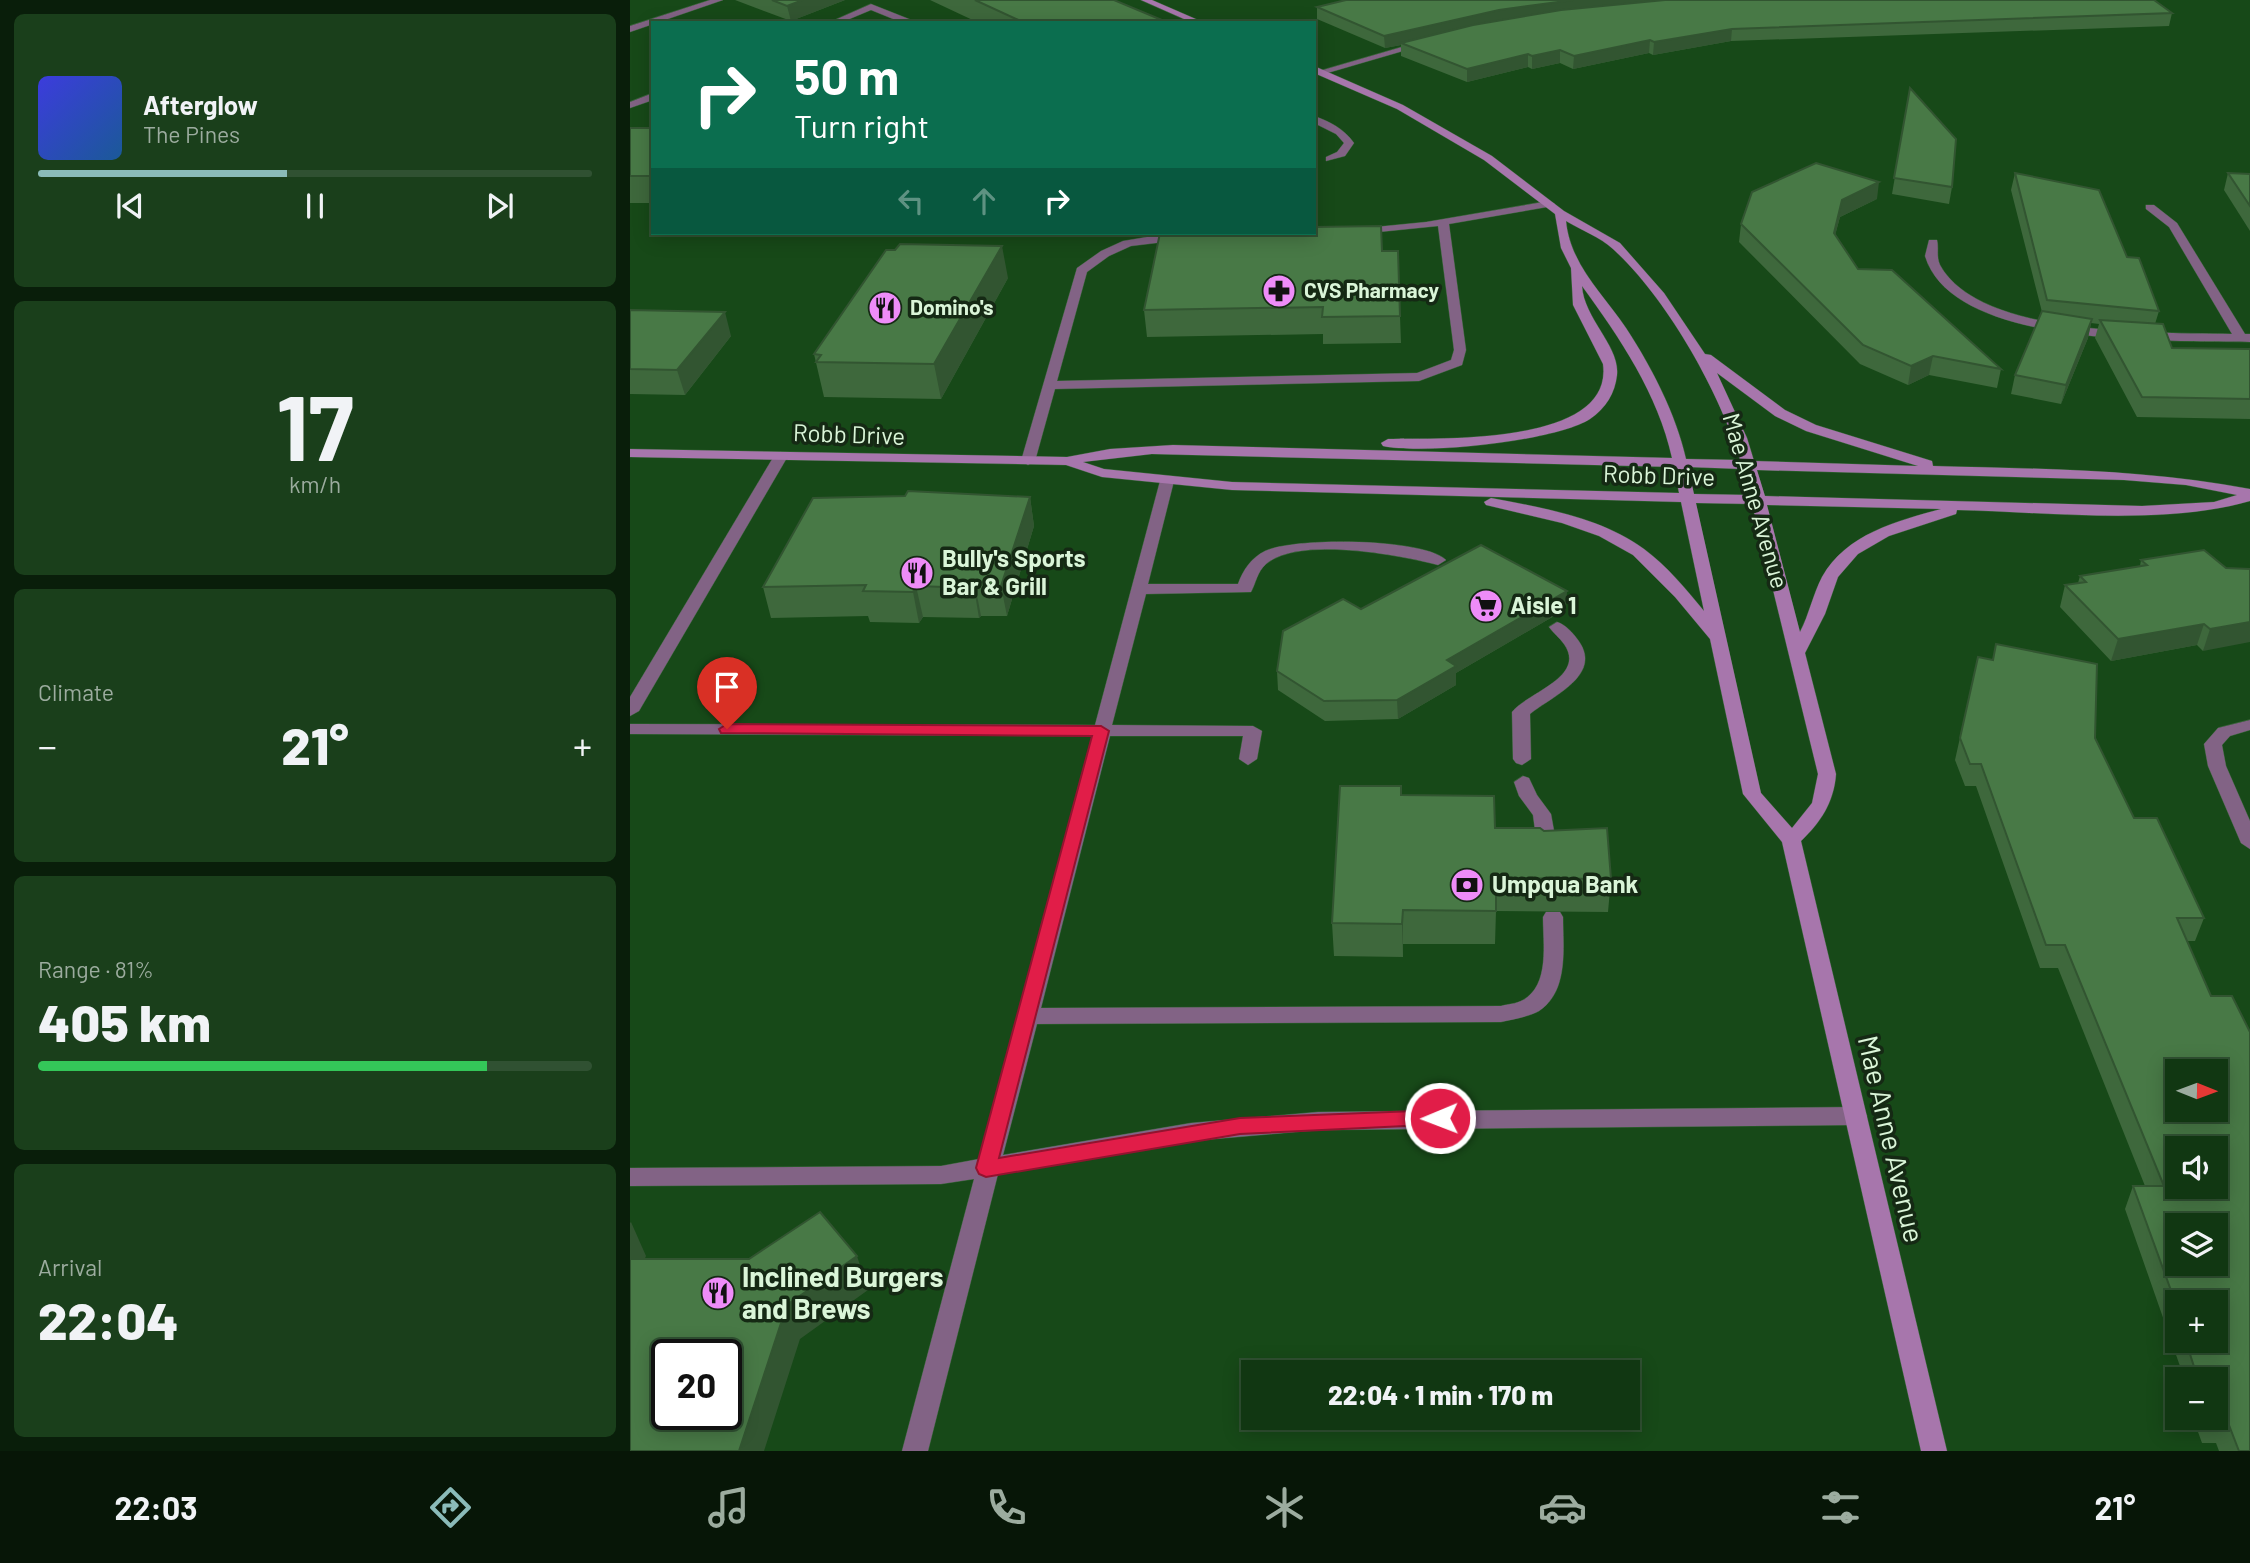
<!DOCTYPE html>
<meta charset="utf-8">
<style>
body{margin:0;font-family:Barlow,sans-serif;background:#1a3f1b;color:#f1f3f6;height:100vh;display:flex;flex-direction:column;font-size:26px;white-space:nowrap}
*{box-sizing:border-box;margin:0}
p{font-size:23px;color:#9cac9f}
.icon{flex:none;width:38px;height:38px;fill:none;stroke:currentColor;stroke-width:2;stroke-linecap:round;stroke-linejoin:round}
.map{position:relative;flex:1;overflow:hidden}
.side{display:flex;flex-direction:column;gap:14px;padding:14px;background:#091e0a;width:630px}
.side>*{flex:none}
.hud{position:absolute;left:21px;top:21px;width:665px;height:214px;border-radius:0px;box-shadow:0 4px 18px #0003,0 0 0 2px #305132;background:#0b6e4f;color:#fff;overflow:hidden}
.needle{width:46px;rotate:91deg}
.controls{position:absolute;left:1535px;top:1059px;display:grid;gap:14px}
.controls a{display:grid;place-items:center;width:63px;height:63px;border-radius:0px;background:#113712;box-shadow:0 4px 18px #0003,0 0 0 2px #305132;font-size:35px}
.speed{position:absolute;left:21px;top:1339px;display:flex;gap:14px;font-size:35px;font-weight:700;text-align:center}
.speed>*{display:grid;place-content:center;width:91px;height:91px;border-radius:50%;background:#113712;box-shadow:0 4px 18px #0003,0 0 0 2px #305132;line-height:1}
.speed .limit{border:4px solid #111;border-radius:10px;background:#fff;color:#111}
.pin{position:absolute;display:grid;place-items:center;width:60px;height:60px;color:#fff;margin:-72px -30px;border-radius:50% 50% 50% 0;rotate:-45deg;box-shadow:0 0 7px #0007}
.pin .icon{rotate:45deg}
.me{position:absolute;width:77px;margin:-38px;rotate:269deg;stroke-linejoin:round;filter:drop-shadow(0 0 5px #0008)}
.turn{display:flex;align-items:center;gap:24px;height:147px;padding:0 28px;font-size:32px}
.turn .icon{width:91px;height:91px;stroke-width:2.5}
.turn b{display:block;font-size:49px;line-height:60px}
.lanes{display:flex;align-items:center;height:66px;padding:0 28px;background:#0003;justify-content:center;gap:35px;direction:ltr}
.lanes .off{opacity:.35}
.big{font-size:52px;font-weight:800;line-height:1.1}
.side .tile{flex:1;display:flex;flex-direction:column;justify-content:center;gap:10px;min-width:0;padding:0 24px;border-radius:10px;background:#1a3f1b}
.side .dial{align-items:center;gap:0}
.dial b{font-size:91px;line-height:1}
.song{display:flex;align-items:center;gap:21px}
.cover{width:84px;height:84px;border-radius:10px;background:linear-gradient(135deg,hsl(240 70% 55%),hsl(210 70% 35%))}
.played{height:7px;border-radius:4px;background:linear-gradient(90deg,#8bbbb9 45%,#305132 45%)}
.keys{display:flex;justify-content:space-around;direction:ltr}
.heat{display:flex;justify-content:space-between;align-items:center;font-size:38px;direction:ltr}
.charge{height:10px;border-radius:5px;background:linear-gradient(90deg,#34c759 81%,#305132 0)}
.trip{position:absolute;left:611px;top:1360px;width:399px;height:70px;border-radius:0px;background:#113712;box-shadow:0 4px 18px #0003,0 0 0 2px #305132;font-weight:800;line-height:70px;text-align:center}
.dock{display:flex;height:112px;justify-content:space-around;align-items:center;background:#071607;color:#9cac9f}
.dock .icon{width:49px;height:49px}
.dock .current{color:#8bbbb9}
.dock b{font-size:32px;color:#f1f3f6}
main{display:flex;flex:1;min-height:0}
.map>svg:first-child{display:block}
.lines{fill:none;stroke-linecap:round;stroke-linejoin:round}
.service-casing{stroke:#366537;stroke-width:1}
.minor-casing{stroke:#366537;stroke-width:1}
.tertiary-casing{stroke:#366537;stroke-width:1}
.secondary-casing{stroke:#366537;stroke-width:1}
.service{fill:#826385;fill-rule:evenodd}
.minor{fill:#826385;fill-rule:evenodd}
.tertiary{fill:#826385;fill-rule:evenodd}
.secondary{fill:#a776ac;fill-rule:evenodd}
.wall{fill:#3e683c;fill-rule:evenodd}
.shaded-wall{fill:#325531}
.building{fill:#487946;stroke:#325531;stroke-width:2;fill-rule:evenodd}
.route{fill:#e11d48;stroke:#92132f;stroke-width:2}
.labels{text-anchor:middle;stroke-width:7;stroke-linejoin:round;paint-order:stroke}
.far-poi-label{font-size:21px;font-weight:bold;fill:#daf5d8;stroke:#152914;text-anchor:start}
.street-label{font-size:24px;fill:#daf5d8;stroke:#152914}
.poi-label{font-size:24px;font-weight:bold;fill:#daf5d8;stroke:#152914;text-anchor:start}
.near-street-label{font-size:28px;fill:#daf5d8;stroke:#152914}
.near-poi-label{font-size:28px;font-weight:bold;fill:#daf5d8;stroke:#152914;text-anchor:start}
</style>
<main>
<section class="side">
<div class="tile">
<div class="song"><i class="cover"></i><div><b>Afterglow</b><p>The Pines</p></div></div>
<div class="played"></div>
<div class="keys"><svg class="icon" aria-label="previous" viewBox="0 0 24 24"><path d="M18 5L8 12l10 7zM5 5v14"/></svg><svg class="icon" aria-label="pause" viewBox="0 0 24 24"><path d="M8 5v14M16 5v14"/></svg><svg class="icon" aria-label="next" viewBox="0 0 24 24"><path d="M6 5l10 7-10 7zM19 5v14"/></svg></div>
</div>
<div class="tile dial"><b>17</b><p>km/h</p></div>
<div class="tile"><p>Climate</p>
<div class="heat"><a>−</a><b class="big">21°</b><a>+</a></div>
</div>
<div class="tile"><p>Range · 81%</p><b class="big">405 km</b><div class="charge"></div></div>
<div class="tile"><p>Arrival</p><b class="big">22:04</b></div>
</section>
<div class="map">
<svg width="1620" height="1451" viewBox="0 0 1620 1451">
<rect width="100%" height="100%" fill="#174918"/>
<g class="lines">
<defs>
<g id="service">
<path d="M241,4L284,21L285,23H273L241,10L210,23H198Z"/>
<path d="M23,93V100L0,108V102Z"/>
<path d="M684,116C701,122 714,129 724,143L715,156L696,161V157L707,152L714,143L706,134L684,123Z"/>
<path d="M919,201L925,204L923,206L819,224L836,350L832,365L789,381L425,389L405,461L398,465L391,461L447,268L471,251L493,241L535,234H551L557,237L551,240L501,246L479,256L457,272L427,381L787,373L821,360L824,350L808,226L729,234L725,233V229L796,222Z"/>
<path d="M151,452L158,456L9,711L0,716V697L144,456Z"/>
<path d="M537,477L544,481L518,584H608C613,570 621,558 635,551C664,537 794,538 816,560L808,565C769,555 669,536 636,564C627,572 626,583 621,592L516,594L482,725L623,726L632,731L627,759L618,765L609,759L613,736H480L411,1008L871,1006C878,1004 886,1004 893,1000C920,985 913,943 913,917L916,912H930L933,917C933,948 939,991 909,1011C898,1017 883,1019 871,1022L407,1024L373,1155L561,1123L688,1112L1226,1107L1234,1110L1237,1116L1234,1122L1226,1125L688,1130L561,1141L368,1174L298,1451H272L344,1179L311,1184L0,1186V1168L311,1166L349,1159L462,736L0,734V724L465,725L530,481Z"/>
<path d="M927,622C935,624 943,633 948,640C974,675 922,696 900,714L901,759L892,765L886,763L883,759L882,712C898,692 957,677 934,644C930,638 923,633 919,627Z"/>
<path d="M893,776L899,778L907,795L921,814L928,853L925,858H911L908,853L903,815L889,796L884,782Z"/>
</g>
<g id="minor">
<path d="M789,42L797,44L694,74L686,72Z"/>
<path d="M1516,205H1524L1547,223L1615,334H1620V342C1542,340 1323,349 1295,256L1299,240H1307C1309,248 1306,256 1310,265C1350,338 1529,332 1602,334L1539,227L1516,209Z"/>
<path d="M1620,720V730L1600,736L1592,745L1596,766L1620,821V849L1611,843L1578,766L1574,744L1588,728Z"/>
</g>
<path id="tertiary" d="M80,0H93L0,32V26Z"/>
<g id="secondary">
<path d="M511,0H522L575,23H563Z"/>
<path d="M684,66L773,105L862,156L934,211L990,243L1034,293L1075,354L1081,355L1155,410L1186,425L1302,461L1303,466C1411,469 1513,469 1620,489V501C1532,526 1420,512 1327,510L1326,514L1259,536L1228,554L1208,577L1195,614L1175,653L1206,774C1204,802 1191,822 1171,841L1317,1451H1291L1152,842L1113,794L1080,639L1045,597L1003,555L969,536L932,523L856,505L854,502L861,498C913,508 970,517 1014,549C1037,566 1056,589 1074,611L1051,502L602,490L472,477L436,465L0,457V449L437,457L480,449L543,445L1042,458C1028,394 990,338 952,286C954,319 990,346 987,375C985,393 976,408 960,419C926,441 793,455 753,446L751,443L758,439C809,438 984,446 973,364L943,305L941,268L931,248L925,214L854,160L767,109L684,73ZM936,221C951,230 970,237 983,249C1036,297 1090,392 1110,460L1056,459C1046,414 1021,366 996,328C973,294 940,264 936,221ZM1087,373L1145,416L1176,431L1288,466L1124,461L1117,438ZM522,454L1044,467L1049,493L602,482L474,469L453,462ZM1058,467L1112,469L1120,495L1064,494ZM1127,470L1494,480L1556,485L1607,495L1584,502L1512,506L1135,496ZM1066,503L1122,504L1188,774L1182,803L1162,828L1131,793ZM1137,505L1311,509C1267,521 1216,534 1192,577C1183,594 1179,615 1170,632Z"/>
</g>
</defs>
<!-- service casing -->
<use href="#service" class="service-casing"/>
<!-- minor casing -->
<use href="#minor" class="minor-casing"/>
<!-- tertiary casing -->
<use href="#tertiary" class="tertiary-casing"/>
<!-- secondary casing -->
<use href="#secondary" class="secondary-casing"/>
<!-- service -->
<use href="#service" class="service"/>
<!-- minor -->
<use href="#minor" class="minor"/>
<!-- tertiary -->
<use href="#tertiary" class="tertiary"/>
<!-- secondary -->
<use href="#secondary" class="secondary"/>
</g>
<!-- wall -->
<g class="wall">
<path d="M105,0H215L161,21Z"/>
<path d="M300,0H484L539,23H349Z"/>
<path d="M687,7L1542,13L1539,26L1101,41L1023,55L1019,53L943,69L930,63L902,69L898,67L837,82L771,56V45L755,48L687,19Z"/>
<path d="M1280,88L1322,187L1319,204L1262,194Z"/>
<rect x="0" y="128" width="23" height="75"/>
<path d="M1385,173L1497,257L1529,311L1525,324L1542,348L1620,349V419L1507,417L1465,338L1469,324L1461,323L1458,338L1431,404L1381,394L1385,375L1412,312L1381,190Z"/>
<path d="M1598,173L1620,174V231L1594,190Z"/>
<path d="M1247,199L1210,217L1205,235L1228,269L1371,369L1367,388L1299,375L1278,385L1230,364L1109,242L1111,224Z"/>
<path d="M752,251L770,316L771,343L693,344V334L517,337L514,310Z"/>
<path d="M378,278L311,399L194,397L184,354Z"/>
<path d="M0,310L101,336L55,395L0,394Z"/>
<path d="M400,497L404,526L377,616H351L349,618L293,617L289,623L240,622L238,616L141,618L133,587Z"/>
<path d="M1511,560L1596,568L1620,569L1573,651L1567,645L1481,661L1430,607L1435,585L1448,583L1450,576L1510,566Z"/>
<path d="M731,609H936L826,673V685L768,719L695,721L648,690L647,671Z"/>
<path d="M1348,657L1465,738L1504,818L1574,918L1565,941H1557L1620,1451H1589L1586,1443H1572L1563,1418H1586V1379H1550L1548,1374L1551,1369L1495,1209L1503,1186H1515L1428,968H1410L1346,786H1335L1325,760ZM1547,1302L1586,1340H1547Z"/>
<path d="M771,786L772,795L865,828L981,879L978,912L866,911L865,944H773V957L704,956L702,923Z"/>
</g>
<!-- shaded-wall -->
<g class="shaded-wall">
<path d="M173,0H215L161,21L157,6Z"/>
<path d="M943,0H1078L771,43V45L755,48L754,36L869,10Z"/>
<path d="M1102,29L1101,41L1023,55L1024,42Z"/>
<path d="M1020,40L1019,53L943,69L944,56Z"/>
<path d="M930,50V63L902,69V56Z"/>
<path d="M898,54V67L837,82V69Z"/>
<path d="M1249,182L1247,199L1210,217L1201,251L1204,233L1212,200Z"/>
<path d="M372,246L378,278L311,399L304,364Z"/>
<path d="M95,312L101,336L55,395L47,370Z"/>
<path d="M1462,319L1458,338L1431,404L1436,385Z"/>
<path d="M1303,356L1299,375L1278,385L1281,366Z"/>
<path d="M400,497L404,526L377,616L371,586Z"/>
<path d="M345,585L351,616L349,618L344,588Z"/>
<path d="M286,586L293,617L289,623L283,592Z"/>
<path d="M937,591L936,609L826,673V685L768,719L767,700L817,660Z"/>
<path d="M1620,622V642L1573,651L1580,629Z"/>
<path d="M1574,624L1567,645L1481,661L1488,639Z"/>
<path d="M773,910V957L772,924Z"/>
<path d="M1,1222L16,1256L0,1293V1223Z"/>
<path d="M227,1256L238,1290L170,1339L134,1451H109L157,1305Z"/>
</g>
<!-- building -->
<g class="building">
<path d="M142,0H173L157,6Z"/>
<path d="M345,0H484L539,23H395Z"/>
<path d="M716,0H943L869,10L754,36L687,7Z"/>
<path d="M1035,0H1524L1542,13L1102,29L1024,42L1020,40L944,56L930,50L902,56L898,54L837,69L771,43L843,25L931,10Z"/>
<path d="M1280,88L1326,139L1322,187L1264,178Z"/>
<rect x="0" y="128" width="23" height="48"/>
<path d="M1186,163L1249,182L1212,200L1204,233L1228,269L1262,270L1371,369L1303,356L1281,366L1233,345L1111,224L1122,192Z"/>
<path d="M1385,173L1469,190L1497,257L1509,258L1529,311L1417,300Z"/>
<path d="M1598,173L1620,174V206Z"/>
<path d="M751,226L752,251H768L770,316L692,317L693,307L514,310L530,233H684V227Z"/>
<path d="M270,244L372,246L304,364L186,362L191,355L184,354L256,250H265Z"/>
<path d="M0,310L95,312L47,370L0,369Z"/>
<path d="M1412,311L1462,319L1436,385L1385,375Z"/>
<path d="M1470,320L1533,324L1542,348L1620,349V399L1512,397Z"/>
<path d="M278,491L400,497L371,586L345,585L344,588L286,586L283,592L233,591L236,585L133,587L183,498L275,496Z"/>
<path d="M851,545L937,591L817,660L826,666L767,700L694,701L647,671L653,631L713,599L731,609Z"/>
<path d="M1574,550L1596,568L1620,569V622L1580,629L1574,624L1488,639L1435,585L1456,582L1450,576L1517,565L1511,560Z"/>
<path d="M1366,644L1467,664L1465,738L1504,818H1527L1574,918H1547L1581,996H1602L1620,1032V1451H1609L1597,1420H1583L1582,1418H1586V1379H1568L1559,1351H1563L1559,1340H1586V1302H1547V1307L1503,1186H1534L1435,945H1416L1351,764H1340L1330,738L1348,657L1363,660ZM1547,1071H1586V1110H1547ZM1547,1148H1586V1186H1547ZM1547,1225H1586V1264H1547Z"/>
<path d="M710,786H771V795L864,796L865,828H910L914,831L977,828L981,879L866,878V911L773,910L772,924L702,923Z"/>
<path d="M190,1212L227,1256L157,1305L109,1451H0V1259H119ZM37,1354H96V1414H37Z"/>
</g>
<!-- route -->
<path class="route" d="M97,724L471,726L479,731L369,1158L610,1118L810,1110L817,1112L820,1118L817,1124L610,1134L356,1177L349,1174L346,1168L462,736L91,733L89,729Z"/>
<!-- icons -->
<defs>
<symbol id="pharmacy-disc" viewBox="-11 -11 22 22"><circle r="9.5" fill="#ee8cf8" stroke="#152914"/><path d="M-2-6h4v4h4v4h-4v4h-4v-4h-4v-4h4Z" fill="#111"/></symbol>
<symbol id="restaurant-disc" viewBox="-11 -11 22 22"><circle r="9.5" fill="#ee8cf8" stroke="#152914"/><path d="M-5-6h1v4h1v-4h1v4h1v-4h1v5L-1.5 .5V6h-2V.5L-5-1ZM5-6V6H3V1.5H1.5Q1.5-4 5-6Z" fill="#111"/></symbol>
<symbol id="supermarket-disc" viewBox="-11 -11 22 22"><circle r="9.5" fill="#ee8cf8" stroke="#152914"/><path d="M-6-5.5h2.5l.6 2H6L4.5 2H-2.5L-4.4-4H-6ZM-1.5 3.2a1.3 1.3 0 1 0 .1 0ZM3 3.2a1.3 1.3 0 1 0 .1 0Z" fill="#111"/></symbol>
<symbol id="bank-disc" viewBox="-11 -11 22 22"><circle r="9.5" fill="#ee8cf8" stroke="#152914"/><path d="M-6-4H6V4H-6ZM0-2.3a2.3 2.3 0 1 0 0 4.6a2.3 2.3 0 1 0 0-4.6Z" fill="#111"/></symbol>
</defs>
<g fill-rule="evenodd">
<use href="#pharmacy-disc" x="630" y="272" width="38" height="38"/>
<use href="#restaurant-disc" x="236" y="289" width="38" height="38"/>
<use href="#restaurant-disc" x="268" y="554" width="38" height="38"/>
<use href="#supermarket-disc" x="837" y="587" width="38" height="38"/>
<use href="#bank-disc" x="818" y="866" width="38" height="38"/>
<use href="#restaurant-disc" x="69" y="1274" width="38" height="38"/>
</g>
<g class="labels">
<!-- far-poi labels -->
<g class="far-poi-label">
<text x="674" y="298">CVS Pharmacy</text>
<text x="280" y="315">Domino's</text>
</g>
<!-- street labels -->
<g class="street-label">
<text transform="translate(219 435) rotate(2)" y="8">Robb Drive</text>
<text transform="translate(1029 476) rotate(2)" y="8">Robb Drive</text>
<text transform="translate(1125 501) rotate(74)" y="8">Mae Anne Avenue</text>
</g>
<!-- poi labels -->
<g class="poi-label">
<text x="312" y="567">Bully's Sports<tspan x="312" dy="28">Bar &amp; Grill</tspan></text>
<text x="880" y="614">Aisle 1</text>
<text x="862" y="893">Umpqua Bank</text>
</g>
<!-- near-street labels -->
<g class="near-street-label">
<text transform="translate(1261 1139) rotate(77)" y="10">Mae Anne Avenue</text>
</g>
<!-- near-poi labels -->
<g class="near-poi-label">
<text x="112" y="1287">Inclined Burgers<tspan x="112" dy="32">and Brews</tspan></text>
</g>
</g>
</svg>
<div class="controls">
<a><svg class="needle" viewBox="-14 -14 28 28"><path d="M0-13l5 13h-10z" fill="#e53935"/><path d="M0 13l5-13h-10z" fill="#9cac9f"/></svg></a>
<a><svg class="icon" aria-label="sound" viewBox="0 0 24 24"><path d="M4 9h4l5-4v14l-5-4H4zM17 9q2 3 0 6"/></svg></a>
<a><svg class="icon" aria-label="layers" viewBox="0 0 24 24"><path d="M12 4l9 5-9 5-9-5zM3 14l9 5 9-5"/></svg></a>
<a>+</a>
<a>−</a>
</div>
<div class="speed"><div class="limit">20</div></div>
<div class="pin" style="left:97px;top:729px;background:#d93025"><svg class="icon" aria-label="arrive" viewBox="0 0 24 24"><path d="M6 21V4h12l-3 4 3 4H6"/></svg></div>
<svg class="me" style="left:810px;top:1118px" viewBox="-20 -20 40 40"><circle r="17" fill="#e11d48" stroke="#fff" stroke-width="3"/><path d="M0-11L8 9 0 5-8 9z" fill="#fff"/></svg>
<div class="trip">22:04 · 1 min · 170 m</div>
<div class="hud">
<div class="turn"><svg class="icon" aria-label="right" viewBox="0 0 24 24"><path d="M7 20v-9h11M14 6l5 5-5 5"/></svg><div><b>50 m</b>Turn right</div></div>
<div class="lanes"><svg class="icon off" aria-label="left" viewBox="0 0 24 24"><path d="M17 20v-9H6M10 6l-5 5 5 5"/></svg><svg class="icon off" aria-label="ahead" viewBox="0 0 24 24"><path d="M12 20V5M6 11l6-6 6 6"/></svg><svg class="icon" aria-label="right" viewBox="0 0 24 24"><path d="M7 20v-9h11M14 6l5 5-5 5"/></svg></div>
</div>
</div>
</main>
<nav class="dock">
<b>22:03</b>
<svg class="icon current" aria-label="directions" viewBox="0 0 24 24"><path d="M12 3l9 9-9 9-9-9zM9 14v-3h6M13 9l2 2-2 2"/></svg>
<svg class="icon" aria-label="music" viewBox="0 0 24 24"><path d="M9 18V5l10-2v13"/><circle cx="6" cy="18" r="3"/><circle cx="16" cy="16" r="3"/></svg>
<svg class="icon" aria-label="phone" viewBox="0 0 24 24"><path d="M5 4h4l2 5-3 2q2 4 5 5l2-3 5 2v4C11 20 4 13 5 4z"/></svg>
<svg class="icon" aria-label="climate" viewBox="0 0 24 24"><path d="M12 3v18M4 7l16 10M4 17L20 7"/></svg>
<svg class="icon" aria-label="car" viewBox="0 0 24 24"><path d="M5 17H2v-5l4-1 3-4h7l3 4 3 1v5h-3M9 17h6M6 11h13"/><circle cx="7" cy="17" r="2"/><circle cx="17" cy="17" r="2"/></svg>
<svg class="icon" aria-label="filters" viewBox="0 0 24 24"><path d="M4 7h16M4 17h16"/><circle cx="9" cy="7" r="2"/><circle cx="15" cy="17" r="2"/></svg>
<b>21°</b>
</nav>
